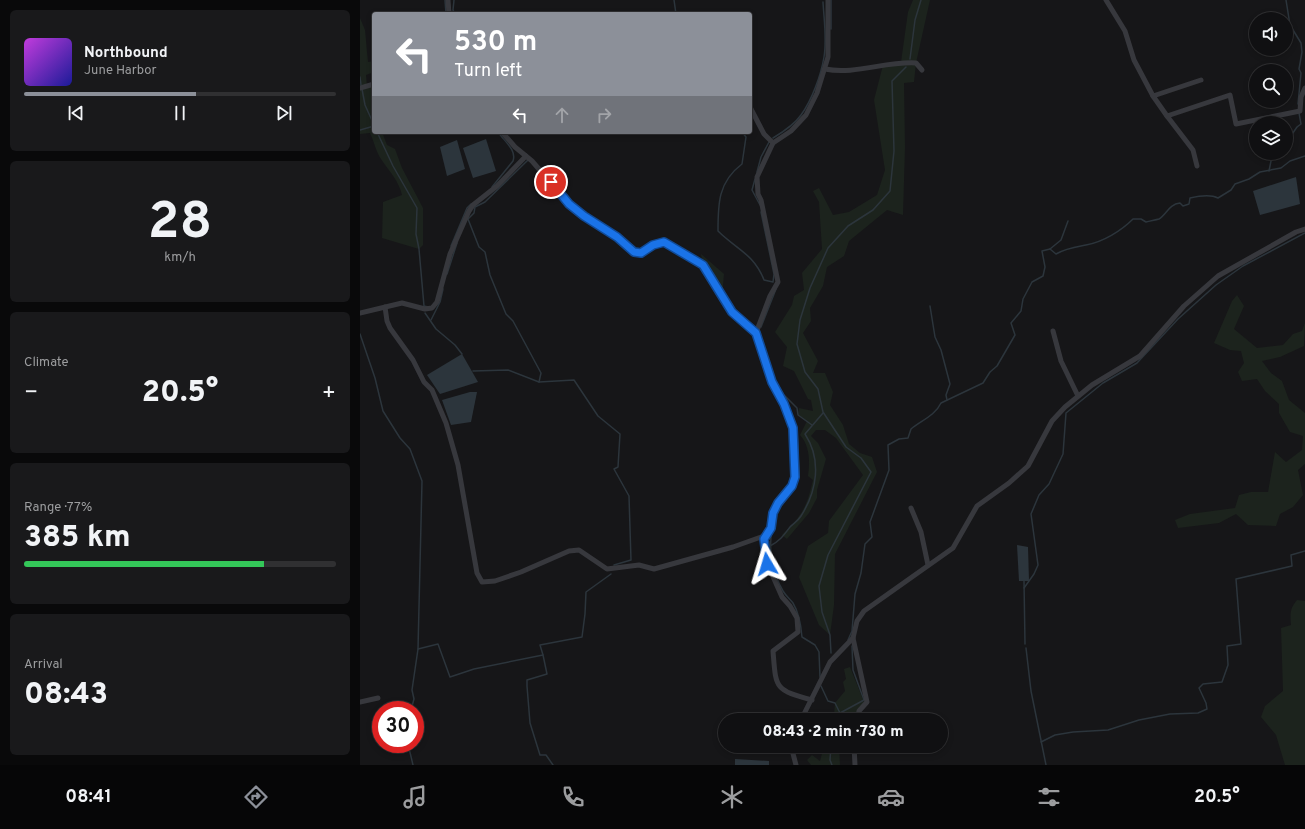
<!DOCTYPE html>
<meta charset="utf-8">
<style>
body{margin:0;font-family:Overpass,sans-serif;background:#19191b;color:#f1f3f6;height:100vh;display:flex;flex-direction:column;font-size:15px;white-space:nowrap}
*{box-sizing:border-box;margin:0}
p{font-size:13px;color:#9c9d9f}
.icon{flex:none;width:22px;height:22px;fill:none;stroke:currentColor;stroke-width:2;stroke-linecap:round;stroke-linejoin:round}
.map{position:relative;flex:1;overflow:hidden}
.side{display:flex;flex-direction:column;gap:10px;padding:10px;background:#09090a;width:360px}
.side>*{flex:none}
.top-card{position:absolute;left:12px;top:12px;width:380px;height:122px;border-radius:4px;box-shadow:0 2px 6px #0003,0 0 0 1px #303032;background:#8c9099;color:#fff;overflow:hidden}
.buttons{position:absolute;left:889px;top:12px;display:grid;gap:8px}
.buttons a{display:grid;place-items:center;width:44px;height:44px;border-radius:50%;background:#101012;box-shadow:0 2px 6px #0003,0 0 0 1px #303032;font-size:20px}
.speed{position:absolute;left:12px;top:701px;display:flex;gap:8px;font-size:20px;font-weight:700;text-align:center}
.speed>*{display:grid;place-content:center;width:52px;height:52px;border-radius:50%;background:#101012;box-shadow:0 2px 6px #0003,0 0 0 1px #303032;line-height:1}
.speed .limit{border:6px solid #d22;background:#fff;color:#111}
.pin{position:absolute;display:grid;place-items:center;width:34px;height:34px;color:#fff;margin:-17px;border:2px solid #fff;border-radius:50%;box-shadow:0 1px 4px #0007}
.me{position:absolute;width:44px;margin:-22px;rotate:353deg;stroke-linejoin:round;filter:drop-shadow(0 0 3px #0008)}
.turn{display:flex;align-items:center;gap:14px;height:84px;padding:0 16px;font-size:18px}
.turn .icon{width:52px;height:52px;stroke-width:2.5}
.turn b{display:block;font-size:28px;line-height:34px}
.lanes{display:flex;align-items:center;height:38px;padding:0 16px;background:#0003;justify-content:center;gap:20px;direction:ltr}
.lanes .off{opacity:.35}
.big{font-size:30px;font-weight:800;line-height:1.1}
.side .card{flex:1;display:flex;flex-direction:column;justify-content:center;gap:6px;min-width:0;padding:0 14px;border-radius:6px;background:#19191b}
.side .dial{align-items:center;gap:0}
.dial b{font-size:52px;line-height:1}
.song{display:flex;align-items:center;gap:12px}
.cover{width:48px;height:48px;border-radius:6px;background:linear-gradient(135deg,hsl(290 70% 55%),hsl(240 70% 35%))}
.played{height:4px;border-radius:2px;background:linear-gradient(90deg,#8c9099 55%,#303032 55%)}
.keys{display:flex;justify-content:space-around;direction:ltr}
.heat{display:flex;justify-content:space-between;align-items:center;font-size:22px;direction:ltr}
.charge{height:6px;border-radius:3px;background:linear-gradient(90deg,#34c759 77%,#303032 0)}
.trip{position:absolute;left:358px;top:713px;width:230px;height:40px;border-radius:20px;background:#101012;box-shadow:0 2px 6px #0003,0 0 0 1px #303032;font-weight:800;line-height:40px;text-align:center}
.dock{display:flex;height:64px;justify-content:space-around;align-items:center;background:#060607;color:#9c9d9f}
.dock .icon{width:28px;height:28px}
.dock .on{color:#8c9099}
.dock b{font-size:18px;color:#f1f3f6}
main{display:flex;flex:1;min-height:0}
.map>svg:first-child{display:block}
.green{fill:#1c231d}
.water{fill:#2c353c}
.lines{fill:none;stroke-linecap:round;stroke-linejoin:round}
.stream{stroke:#2c353c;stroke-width:1.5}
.street{stroke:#37383d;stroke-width:5}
.route-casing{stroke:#114b97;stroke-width:10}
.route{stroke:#1a73e8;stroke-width:7}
</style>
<main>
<section class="side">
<div class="card">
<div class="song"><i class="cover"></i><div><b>Northbound</b><p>June Harbor</p></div></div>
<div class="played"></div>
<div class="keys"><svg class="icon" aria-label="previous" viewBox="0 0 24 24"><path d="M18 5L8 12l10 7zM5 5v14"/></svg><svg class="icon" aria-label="pause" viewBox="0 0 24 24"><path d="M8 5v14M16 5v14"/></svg><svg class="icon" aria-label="next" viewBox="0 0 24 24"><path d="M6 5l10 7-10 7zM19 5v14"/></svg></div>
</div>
<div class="card dial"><b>28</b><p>km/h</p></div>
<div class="card"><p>Climate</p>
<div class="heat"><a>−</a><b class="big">20.5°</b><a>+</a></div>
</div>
<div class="card"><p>Range · 77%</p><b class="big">385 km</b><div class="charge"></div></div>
<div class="card"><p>Arrival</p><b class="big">08:43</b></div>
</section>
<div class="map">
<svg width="945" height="765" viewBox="0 0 945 765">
<rect width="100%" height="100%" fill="#161618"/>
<!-- green -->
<g class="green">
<path d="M553,0H570L556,63L554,82L544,83L545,147L543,215L527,210L489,241L484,256L467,267L463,286L450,308L451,321L443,333L458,361L453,373H465L473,392L470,405L483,425L489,444L500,453L512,457L517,472L475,554L474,605L470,635L459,625L439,577L448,546L468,533L469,521L503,475L476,438L465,430H456L451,436L458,443L466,459L457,490V498L449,513L427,539L422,535C427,529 435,523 439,516C447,506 450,492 453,480L448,476C450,462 450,446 440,435L447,421L438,415L439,408L453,411L451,400L448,399L434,371L423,366L427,347L415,332L432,305L434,296L444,290L442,273L462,249L459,202L453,191L459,188L473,215L489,212L517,195L525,170L514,100L523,65L541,62L548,12Z"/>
<path d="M0,18L5,30L8,62L14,61V72L6,75L7,86L14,84V132H22L27,145L35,149L42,168L63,208V245L59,249L22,238L23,202L42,195C39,181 29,171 21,159C16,152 14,141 10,133L0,134Z"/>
<path d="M341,254L364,274L362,297L343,265Z"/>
<path d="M877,295L884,306L874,329L897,348L923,345L933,334L942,331L945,323L944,346L920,357L902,361L911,373L922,381L929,400L945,413V464L938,470L943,495L933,507L920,514L916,526L888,525L876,514L859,523L818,528L815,520L830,514L875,508L879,495L891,492H908L915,452L926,462L942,450L943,436L930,432L919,413V404L905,391L897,379L882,381L878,372L884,363L881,351L870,350L854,343L872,301Z"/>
<path d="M937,600L945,601V765H925L916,735L901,717L905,706L923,691L921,628L931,625C930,614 930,608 937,600Z"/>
<path d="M490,667L504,702L493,720H469L474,715L475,703L485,691L483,682L486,679L484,669Z"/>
<path d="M464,746H479L480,765H451L447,760L452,755L460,761Z"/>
</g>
<!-- water -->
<g class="water">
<path d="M126,139L136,171L113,178L103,148Z"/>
<path d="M97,140L105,169L87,176L80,147Z"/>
<path d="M936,177L940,204L900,215L893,191Z"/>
<path d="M102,354L118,382L80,394L67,375Z"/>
<path d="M110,392H117L111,422L91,425L82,400Z"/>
<path d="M657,545L668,547L669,581H659Z"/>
<path d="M375,759L409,761V765H375Z"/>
</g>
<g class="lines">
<!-- stream -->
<g class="stream">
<path d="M85,0L86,14"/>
<path d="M94,0L93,10L95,14"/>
<path d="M314,0L316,14"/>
<path d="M926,0L930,25L941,43L942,52L939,69L941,73L938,104"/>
<path d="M471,29V0"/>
<path d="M550,59L555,20L561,0"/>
<path d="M0,77L1,85"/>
<path d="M2,89L5,105L14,125"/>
<path d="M0,130L14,126"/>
<path d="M17,132L33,166L57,208L56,234L59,249L64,306L68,307"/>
<path d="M382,132L386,137L382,164C358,182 358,204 358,231C376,249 394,254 404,280L413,282L414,274L401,212"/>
<path d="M413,138C423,132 434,125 441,115C452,100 461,75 464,57C467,39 464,20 463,2"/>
<path d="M926,143L937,127L941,124L939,113"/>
<path d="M168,160L125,202L115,207L114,213L108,219L119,247L125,252L130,275L146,314L153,321L181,373L179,382"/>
<path d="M909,171L911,161L918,153"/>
<path d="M397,172L401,157L409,142"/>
<path d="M395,179L392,190L400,205"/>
<path d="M132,187L153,161C157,150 144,141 138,132"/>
<path d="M91,246L107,208L111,204"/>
<path d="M690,249L696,254C706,248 715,247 726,245C743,242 761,231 773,219H781L786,222C790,221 795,220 799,219C806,215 809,204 820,203L823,206L829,204L830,198C839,196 850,194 858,198L871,190L875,184L889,179L900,172L921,168L930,161L945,156"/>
<path d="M87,274L97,243"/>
<path d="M570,306L575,337L581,350L590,384L586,395L587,400"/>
<path d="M65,313L76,329L95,345L102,354"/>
<path d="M71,320L80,302L83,289"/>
<path d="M401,327L416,289"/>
<path d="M0,334L15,378L23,411L40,438L50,449L62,481L58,649L78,644L90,677L114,669L183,655L187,674L167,680V686L170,723L180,755H186L193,765"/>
<path d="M113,371L148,370L179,382L214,380L238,416L260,434L258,467L254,469L269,496L271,560L254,565"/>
<path d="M413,377L423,394L437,428L439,476L435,483"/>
<path d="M424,395L437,408L438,415L452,425"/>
<path d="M415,515L433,489"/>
<path d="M412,530C408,550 413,574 423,591C426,596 430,599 433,603C439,613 441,625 442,637L455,645L459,652L460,677"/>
<path d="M410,546C420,541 424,535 430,527C434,523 438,521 441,516C457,491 462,460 445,434L463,413"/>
<path d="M664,581L665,644"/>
<path d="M664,588L674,574L678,565L671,514L679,495L689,484L703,454L706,413L743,383L777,363L818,319L856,285L883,266L945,233"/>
<path d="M488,640L492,631L495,594L501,573L505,544L512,537L510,522L529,470L528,445L539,439L548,438L551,429C560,421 575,416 581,403L623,383L630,372L637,366L655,335L651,323L661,311L663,299L672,282L683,276L685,267L682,251L690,249L701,240L708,221"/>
<path d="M666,648L671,691L686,765"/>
<path d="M471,653L470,635L462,612L459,586L468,555L511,472L501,458L486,447L463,412L458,389L445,372L437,344L440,320L450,288L468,248L488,226L513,210L530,191L534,151L532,81L546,67"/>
<path d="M183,655L180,645L222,637L225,614L226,592L251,574"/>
<path d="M461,686L468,701L475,703L480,713"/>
<path d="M51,710L54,699L52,690L58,649"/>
<path d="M477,720L480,713L504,700L493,670L492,646"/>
<path d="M681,742L695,735L713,732L748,730L779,720L810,714L838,713L847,709L846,703L839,688L843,684L862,682L868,665L867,646L881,644L876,579L932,566L931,555L945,551"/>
<path d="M48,744L53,765"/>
<path d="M471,746L470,760L472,765"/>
</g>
<!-- street -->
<g class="street">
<path d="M88,0L89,14"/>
<path d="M746,0L765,31L774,60L793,96"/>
<path d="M465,69C495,75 526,61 556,63L562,70"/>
<path d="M0,88L14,84"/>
<path d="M390,107L404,134L413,143"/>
<path d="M807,116L793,96L841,80"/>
<path d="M142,132L155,147L172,161L209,204L257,237L274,252L281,253L293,245L304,242L343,265L372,312L396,333L412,382L423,404L433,428L435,477L432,487L418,503L413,513L411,528L404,539L407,563L422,597L430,606L437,618L438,632L413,651C416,688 414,690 452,700"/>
<path d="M837,166L833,150L807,116L870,95L876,124L940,111L941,97L945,88"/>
<path d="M25,307L27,321L30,328L53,360L64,382L72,390L86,423L98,465L117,573L122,582L135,581L161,572L209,551L219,550L247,569L279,565L294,569L373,547L401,537L404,539"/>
<path d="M0,313L42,303L65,309L72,308L77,302L90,254L109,211L113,205L137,186L166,156"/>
<path d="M693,331L701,361L718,396"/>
<path d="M396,333L410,296L418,282L401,200L398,194L397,177L413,143L431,131L446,115L457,93L468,57V0"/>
<path d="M551,508L561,532L568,565"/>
<path d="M493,638L507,702L499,711L497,720"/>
<path d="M0,702L18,698"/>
<path d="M441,720L470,662L493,638L497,621L504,611L593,548L617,506L649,483L668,466L692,421L705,407L732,385L780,356L824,306L858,276L936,232L945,229"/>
<path d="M431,746L436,765"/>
<path d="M494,746L495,765"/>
</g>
</g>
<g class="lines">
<defs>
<path id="route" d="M191,182L209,204L224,216L257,237L274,252L281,253L293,245L304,242L343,265L372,312L396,333L412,382L424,404L433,428L435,477L432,486L418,503L413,513L411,528L404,539L407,564"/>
</defs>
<!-- route casing -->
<use href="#route" class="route-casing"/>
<!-- route -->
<use href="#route" class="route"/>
</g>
</svg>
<div class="buttons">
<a><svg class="icon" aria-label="sound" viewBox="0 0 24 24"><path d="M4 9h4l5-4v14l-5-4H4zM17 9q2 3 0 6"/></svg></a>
<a><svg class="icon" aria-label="search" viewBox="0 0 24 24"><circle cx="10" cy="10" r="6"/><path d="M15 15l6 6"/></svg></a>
<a><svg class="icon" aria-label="layers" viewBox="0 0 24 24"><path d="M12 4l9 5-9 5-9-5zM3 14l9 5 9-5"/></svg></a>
</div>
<div class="speed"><div class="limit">30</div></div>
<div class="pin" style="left:191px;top:182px;background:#d93025"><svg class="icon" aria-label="arrive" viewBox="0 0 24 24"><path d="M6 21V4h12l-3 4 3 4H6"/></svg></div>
<svg class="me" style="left:407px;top:564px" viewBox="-20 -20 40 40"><path d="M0-17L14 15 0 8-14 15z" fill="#1a73e8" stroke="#fff" stroke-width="4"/></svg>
<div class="trip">08:43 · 2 min · 730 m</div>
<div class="top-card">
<div class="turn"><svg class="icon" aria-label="left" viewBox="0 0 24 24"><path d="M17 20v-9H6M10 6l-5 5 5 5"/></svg><div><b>530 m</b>Turn left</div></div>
<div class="lanes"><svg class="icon" aria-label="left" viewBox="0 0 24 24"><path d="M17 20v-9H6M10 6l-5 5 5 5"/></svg><svg class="icon off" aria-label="ahead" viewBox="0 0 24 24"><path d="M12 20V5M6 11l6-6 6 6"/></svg><svg class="icon off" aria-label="right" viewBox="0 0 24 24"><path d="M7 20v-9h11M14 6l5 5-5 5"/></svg></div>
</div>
</div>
</main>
<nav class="dock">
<b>08:41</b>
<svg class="icon on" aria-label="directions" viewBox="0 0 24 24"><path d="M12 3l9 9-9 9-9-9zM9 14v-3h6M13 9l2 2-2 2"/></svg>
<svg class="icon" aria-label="music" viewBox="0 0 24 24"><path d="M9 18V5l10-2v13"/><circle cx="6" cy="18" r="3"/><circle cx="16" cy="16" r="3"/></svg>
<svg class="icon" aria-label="phone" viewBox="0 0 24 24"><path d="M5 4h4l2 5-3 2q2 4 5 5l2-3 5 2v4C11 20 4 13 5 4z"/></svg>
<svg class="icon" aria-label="climate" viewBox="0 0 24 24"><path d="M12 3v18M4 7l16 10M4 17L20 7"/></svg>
<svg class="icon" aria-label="car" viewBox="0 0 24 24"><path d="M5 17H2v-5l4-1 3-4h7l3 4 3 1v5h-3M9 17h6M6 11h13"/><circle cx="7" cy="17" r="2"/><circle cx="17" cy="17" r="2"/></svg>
<svg class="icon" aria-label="filters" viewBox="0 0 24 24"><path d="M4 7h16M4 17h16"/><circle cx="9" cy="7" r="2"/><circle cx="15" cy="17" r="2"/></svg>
<b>20.5°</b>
</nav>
